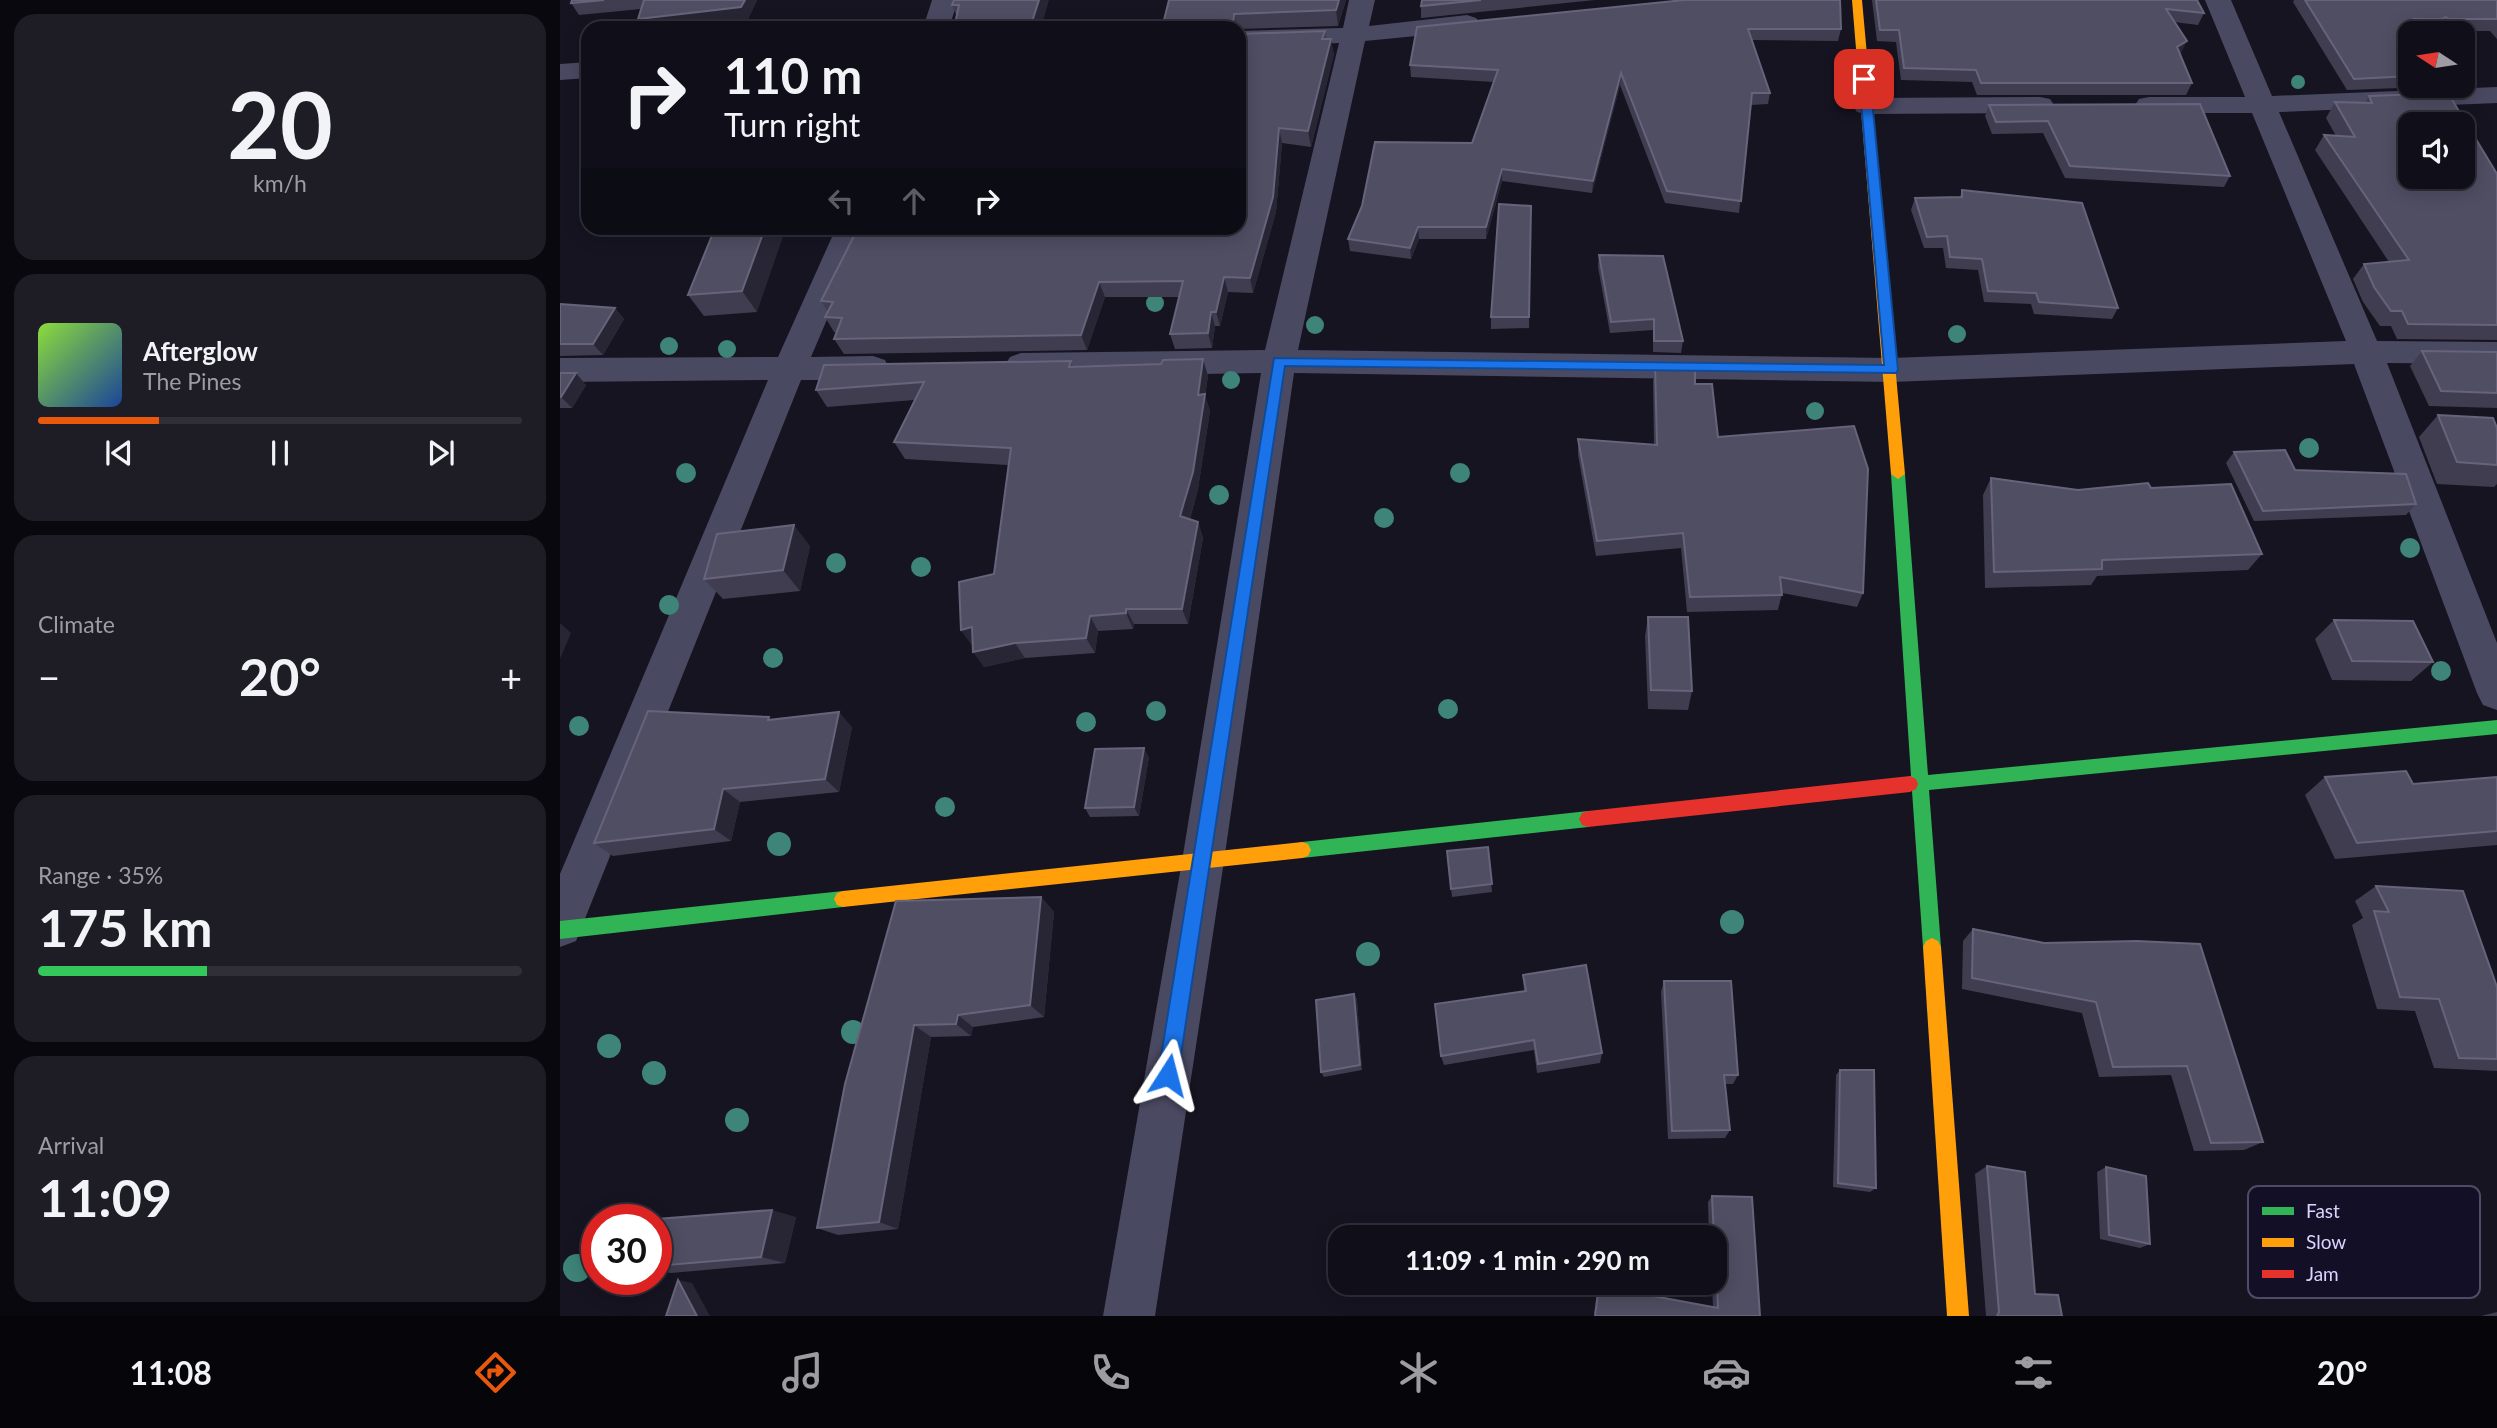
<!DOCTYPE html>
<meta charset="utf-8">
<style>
body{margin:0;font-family:Lato,sans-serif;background:#1e1d26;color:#f1f3f6;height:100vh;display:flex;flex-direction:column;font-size:26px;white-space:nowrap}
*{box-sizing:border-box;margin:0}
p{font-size:23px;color:#9c9ca2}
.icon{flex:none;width:38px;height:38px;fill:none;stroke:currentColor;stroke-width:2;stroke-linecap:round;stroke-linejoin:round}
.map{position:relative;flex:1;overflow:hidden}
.details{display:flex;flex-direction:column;gap:14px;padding:14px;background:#09080e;width:560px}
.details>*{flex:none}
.top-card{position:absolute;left:21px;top:21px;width:665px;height:214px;border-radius:21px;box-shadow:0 4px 18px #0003,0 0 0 2px #302f38;background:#100f19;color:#f1f3f6;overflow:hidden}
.needle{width:46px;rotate:282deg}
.controls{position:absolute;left:1838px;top:21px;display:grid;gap:14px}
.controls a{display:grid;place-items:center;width:77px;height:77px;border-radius:14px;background:#100f19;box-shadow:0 4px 18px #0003,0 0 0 2px #302f38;font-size:35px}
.speed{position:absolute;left:21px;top:1204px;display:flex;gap:14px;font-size:35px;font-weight:700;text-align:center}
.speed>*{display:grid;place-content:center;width:91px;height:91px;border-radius:50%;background:#100f19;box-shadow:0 4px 18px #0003,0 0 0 2px #302f38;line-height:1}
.speed .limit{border:10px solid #d22;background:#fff;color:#111}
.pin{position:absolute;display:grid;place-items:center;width:60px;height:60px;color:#fff;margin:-30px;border-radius:14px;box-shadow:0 4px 10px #0006}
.me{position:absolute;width:77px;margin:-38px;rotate:9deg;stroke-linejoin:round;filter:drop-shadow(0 0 5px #0008)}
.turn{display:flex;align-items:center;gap:24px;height:147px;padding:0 28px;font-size:32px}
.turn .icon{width:91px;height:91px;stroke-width:2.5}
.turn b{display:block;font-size:49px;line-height:60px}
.lanes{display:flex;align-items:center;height:66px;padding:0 28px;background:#0003;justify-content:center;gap:35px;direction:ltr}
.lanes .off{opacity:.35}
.big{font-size:52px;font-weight:700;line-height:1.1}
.details .tile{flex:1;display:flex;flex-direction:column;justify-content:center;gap:10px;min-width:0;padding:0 24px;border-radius:21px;background:#1e1d26}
.details .dial{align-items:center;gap:0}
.dial b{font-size:91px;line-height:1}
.song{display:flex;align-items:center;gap:21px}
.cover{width:84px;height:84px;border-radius:10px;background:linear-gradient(135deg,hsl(90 70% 55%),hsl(220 70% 35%))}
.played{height:7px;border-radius:4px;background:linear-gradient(90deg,#ea580c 25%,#302f38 25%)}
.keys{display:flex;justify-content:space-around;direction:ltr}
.heat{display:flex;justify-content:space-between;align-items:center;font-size:38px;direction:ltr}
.charge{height:10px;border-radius:5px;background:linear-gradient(90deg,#34c759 35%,#302f38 0)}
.trip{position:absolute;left:768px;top:1225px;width:399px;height:70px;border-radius:21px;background:#100f19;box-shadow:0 4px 18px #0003,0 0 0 2px #302f38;font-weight:700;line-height:70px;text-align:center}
.tab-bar{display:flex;height:112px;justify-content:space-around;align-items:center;background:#06060a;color:#9c9ca2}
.tab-bar .icon{width:49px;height:49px}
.tab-bar .current{color:#ea580c}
.tab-bar b{font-size:32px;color:#f1f3f6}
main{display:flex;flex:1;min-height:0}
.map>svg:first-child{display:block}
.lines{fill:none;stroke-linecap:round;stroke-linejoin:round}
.street{fill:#4a4962;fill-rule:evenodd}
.fast{fill:#30b455;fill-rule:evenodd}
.slow{fill:#ff9f0a;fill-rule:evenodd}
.jam{fill:#e5322d;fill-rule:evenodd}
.tree{fill:#3e8478}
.wall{fill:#403d50}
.shaded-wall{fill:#282635}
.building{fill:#504e63;stroke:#66637b;stroke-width:2;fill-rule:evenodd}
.route{fill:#1a73e8;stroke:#114b97;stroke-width:2}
.key{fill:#130f26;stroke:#4e4a67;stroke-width:2}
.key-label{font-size:19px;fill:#d9d4ff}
</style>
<main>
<section class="details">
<div class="tile dial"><b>20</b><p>km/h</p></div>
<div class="tile">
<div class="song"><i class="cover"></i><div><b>Afterglow</b><p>The Pines</p></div></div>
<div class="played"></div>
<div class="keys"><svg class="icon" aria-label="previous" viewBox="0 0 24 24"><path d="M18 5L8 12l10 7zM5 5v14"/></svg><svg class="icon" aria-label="pause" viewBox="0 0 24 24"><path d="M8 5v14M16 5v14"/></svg><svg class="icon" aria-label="next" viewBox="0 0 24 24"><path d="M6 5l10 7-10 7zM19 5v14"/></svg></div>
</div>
<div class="tile"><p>Climate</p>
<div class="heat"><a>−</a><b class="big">20°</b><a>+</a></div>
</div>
<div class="tile"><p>Range · 35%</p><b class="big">175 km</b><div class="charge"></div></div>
<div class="tile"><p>Arrival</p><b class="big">11:09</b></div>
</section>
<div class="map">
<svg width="1937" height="1316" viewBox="0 0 1937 1316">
<rect width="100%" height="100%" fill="#161421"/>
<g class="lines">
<!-- street -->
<g class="street">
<path d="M372,0H398L389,28H363Z"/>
<path d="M789,0H815L809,26L907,15L916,18L920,23L916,28L907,31L805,41L738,350L1331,358L1786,341L1692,113H1589L1579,111L1575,105L1579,99L1589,97H1685L1645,0H1671L1712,96L1937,87V103L1719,112L1817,341L1937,342V364L1827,363L1937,643V710L1923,705L1917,693L1794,364L1331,382L734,373L664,861L595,1316H543L622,861L701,373L461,377L450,373L445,365L450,357L461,353L705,350L779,43L679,47V31L783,28Z"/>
<path d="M28,62V78L0,80V64Z"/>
<path d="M1480,97L1490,99L1494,105L1490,111L1480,113L1307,114L1297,112L1293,106L1297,100L1307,98Z"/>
<path d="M276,228H306L251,357L313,356L325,360L329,368L325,376L313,380H241L22,926L16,941L0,947V874L208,380L0,382V358L218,357Z"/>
</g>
<!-- fast -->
<g class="fast">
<path d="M1338,469L1345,474L1368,775L1937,720V734L1369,790L1381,947L1378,953L1372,956L1366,953L1363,947L1352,791L1344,789L1342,784L1344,779L1351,776L1331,474Z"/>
<path d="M1028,811L1034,813L1037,819L1034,825L1028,827L742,858L736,856L733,850L736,844L742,842Z"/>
<path d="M283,891L289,893L292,899L289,905L283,907L0,939V921Z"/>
</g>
<!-- slow -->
<g class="slow">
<path d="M1292,0H1302L1345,474L1338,479L1331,474Z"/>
<path d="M742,842L748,844L751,850L748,856L742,858L283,907L277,905L274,899L277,893L283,891Z"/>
<path d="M1372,938L1378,941L1381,947L1409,1316H1387L1363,947L1366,941Z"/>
</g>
<!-- jam -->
<path class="jam" d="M1350,776L1356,779L1358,784L1356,789L1350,792L1028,827L1022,825L1019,819L1022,813L1028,811Z"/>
</g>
<!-- trees -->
<g class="tree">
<circle cx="1738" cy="82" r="7"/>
<circle cx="595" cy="303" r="9"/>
<circle cx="755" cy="325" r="9"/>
<circle cx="1397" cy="334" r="9"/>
<circle cx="109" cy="346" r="9"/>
<circle cx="167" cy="349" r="9"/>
<circle cx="671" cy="380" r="9"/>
<circle cx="1255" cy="411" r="9"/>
<circle cx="1749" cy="448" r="10"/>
<circle cx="126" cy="473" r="10"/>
<circle cx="900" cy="473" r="10"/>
<circle cx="659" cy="495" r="10"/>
<circle cx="824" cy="518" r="10"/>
<circle cx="1850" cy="548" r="10"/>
<circle cx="276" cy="563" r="10"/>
<circle cx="361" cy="567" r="10"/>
<circle cx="109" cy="605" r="10"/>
<circle cx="213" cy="658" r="10"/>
<circle cx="1881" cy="671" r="10"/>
<circle cx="888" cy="709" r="10"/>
<circle cx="596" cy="711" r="10"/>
<circle cx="526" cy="722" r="10"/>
<circle cx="19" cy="726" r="10"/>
<circle cx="385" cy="807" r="10"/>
<circle cx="219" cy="844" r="12"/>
<circle cx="1172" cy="922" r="12"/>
<circle cx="808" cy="954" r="12"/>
<circle cx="293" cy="1032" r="12"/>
<circle cx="49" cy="1046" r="12"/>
<circle cx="94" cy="1073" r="12"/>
<circle cx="177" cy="1120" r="12"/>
<circle cx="17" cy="1268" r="14"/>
</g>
<!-- wall -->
<g class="wall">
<path d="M12,0H197L188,19L110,28H83L78,19L81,9L19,15L11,3Z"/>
<path d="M394,0L481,28L397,17L392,5Z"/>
<path d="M609,0H786L778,26L679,29V28H602Z"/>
<path d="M862,0H1035L861,18V6Z"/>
<path d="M1312,0H1637L1644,13L1638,25L1614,22L1621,53L1620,54L1632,83L1626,95H1417L1412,82L1341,80L1336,42L1317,41Z"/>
<path d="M1734,0H1937V39L1930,31H1880L1878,28L1874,31H1861L1850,33V86H1866L1865,87L1787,90L1733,2Z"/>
<path d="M857,27L1281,29L1278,41L1192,40L1210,93L1208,104L1191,105L1179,213L1105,203L1060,85L1032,193L942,181L926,239H859L851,259L790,251L788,239L912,143L934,82L851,77L850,65Z"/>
<path d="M765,31L767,39L774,54L751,147L722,143L716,212L693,293L668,292L660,326H655L652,348L615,349L610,334L619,297H545L527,350L284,354L274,339L277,332H274L265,317L268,312L261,301L679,34Z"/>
<path d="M1809,96L1937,174V340L1837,339L1831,326H1820L1803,302L1793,279L1804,264L1829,262L1755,150L1764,135L1776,136L1766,118L1775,102L1805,103Z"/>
<path d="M1640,104L1670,176L1664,187L1505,178L1483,133L1432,134L1425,116L1429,105Z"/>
<path d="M1402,190L1558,308L1552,319L1474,314L1471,304L1424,302L1418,270L1386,268L1383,248H1364L1351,210L1355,198L1400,197Z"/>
<path d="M971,206L969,328L931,329V317Z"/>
<path d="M155,228L197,312L144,316L128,295Z"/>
<path d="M1039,255L1123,341L1121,353L1093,352V330L1050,333L1038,267Z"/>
<path d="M0,304L55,308L64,319L43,355L0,356Z"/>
<path d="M1862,351L1937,352V408L1869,406L1850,366Z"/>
<path d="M643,359L648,376L645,396L650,411L638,489L630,519L638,522L643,538L628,624H574L573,629L538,631L535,653L465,658L424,667L413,645H412L401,630L434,574L448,465L345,459L334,442L354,400L267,407L256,390L511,361L513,366L601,364Z"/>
<path d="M1095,365L1135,384L1158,437L1303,593L1297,607L1222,593L1218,610L1127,612L1121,548L1036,556L1018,455V439L1094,445L1093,381Z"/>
<path d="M0,373L26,385L12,408H0Z"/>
<path d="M1878,415L1937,428V484L1934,487L1877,484L1859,437Z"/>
<path d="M1674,452L1735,470L1856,504L1846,515L1694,521L1666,463Z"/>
<path d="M1431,478L1518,490L1591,488L1702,554L1688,570L1537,576L1531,585L1425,588L1423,495Z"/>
<path d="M250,546L240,591L163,599L144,579Z"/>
<path d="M1088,617L1132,691L1128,710L1088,709L1085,636Z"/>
<path d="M1774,620L1873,662L1851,681L1772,680L1755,639Z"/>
<path d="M212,719L292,727L279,792L180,802L171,841L53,856L34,843Z"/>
<path d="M589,757L579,816L530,817L525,808Z"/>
<path d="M1765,777L1853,784L1937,777V845L1775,859L1745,795Z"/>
<path d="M928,847L932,892L892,897L887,851Z"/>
<path d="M1816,886L1937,987V1071L1874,1068L1855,1011L1817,1009L1792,925L1803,918L1795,901Z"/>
<path d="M481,897L494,912L484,1017L413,1027L411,1036L371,1037L338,1229L278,1235L257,1228L285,1084Z"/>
<path d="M1413,929L1484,943L1577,941L1703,1142L1684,1150L1634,1151L1611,1075L1539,1077L1522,1013L1402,989L1403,941Z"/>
<path d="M963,975L1042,1053L1040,1063L977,1073L974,1050L884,1065L881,1056L964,991Z"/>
<path d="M1104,981L1178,1075L1173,1084H1165L1170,1130L1165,1138L1108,1139L1101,992Z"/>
<path d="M794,994L797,1000L802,1070L764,1077L761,1072Z"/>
<path d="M1280,1070L1316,1188L1310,1192L1273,1187L1276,1075Z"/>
<path d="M1427,1166L1475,1294L1502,1316H1426L1415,1174Z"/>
<path d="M1546,1167L1590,1244L1580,1248L1540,1239L1537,1172Z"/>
<path d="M1152,1196L1200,1316H1034L1037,1290L1039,1286L1153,1307L1152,1283H1155V1237H1149L1148,1202Z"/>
<path d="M236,1217L225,1263L111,1273L96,1270V1223Z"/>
<path d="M1937,1312V1316H1921Z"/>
</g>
<!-- shaded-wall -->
<g class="shaded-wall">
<path d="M185,0H197L188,19L110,28H83L78,19Z"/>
<path d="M479,0H489L481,28H470Z"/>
<path d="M779,0H786L778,26L776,10Z"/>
<path d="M674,14L677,28H673Z"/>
<path d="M1886,17L1878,28L1874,31L1882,19Z"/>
<path d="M771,39L774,54L751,147L748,131Z"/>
<path d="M1627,41L1621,53L1612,58L1617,47Z"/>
<path d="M1061,73L1060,85L1032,193L1033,181Z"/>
<path d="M719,128L722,143L716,212L693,293L690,278Z"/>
<path d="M942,169V181L926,239V227Z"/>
<path d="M858,227L859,239L851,259L850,248Z"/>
<path d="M205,228H226L197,312L182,291Z"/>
<path d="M664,277L668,292L660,326L656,312Z"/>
<path d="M539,282L545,297L527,350L521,335Z"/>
<path d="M55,308L64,319L43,355L33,344Z"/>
<path d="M651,312L655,326L652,348L648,333Z"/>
<path d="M643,359L648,376L645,396L650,411L638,489L626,532L620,516Z"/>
<path d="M16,373L26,385L12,408L1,397Z"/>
<path d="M638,522L643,538L628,624L622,609Z"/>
<path d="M234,525L250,546L240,591L223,570Z"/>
<path d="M566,609L574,624L573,629L566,613Z"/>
<path d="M530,616L538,631L535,653L526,638Z"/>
<path d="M0,623L11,633L0,659Z"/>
<path d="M412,627L423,642L412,645L401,630Z"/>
<path d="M455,643L465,658L424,667L413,652Z"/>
<path d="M279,712L292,727L279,792L265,779Z"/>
<path d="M584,748L589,757L579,816L574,807Z"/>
<path d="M163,789L180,802L171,841L154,829Z"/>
<path d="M481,897L494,912L484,1017L470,1005Z"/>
<path d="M794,994L797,1000L802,1070L800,1065Z"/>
<path d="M398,1015L413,1027L411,1036L396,1024Z"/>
<path d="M354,1025L371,1037L338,1229L319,1222Z"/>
<path d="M212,1210L236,1217L225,1263L201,1257Z"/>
<path d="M118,1280L132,1283L150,1316H137Z"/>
</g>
<!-- building -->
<g class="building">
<path d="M12,0H44L11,3Z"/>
<path d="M84,0H185L181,7L78,19Z"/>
<path d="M394,0H479L470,28H394L399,5H392Z"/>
<path d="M609,0H779L776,10L674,14L673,28H602Z"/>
<path d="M862,0H921L861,6Z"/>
<path d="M1124,0H1280L1281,29H1188L1210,93H1192L1181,201L1107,191L1061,73L1033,181L942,169L926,227H858L850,248L788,239L802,206L815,142L912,143L938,70L850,65L857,27Z"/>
<path d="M1316,0H1637L1644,13L1606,9L1627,41L1617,47L1632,83H1421L1416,70L1344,68L1339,30H1320Z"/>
<path d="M1745,0H1937V19H1888L1886,17L1882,19H1854L1862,32L1850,33V76L1794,79Z"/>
<path d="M765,31L762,39H771L748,131L719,128L713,197L690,278L664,277L656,312H651L648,333L610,334L623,281L539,282L521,335L274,339L282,318L265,317L273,302L261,301L298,228H679V34Z"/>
<path d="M1888,93L1937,174V325L1848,324L1842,311H1831L1814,287L1804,264L1849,260L1764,135L1795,137L1775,102L1812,103L1809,96ZM1850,124H1902V177H1850Z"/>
<path d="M1640,104L1670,176L1510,166L1488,121L1436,122L1429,105Z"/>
<path d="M1402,190L1522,203L1558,308L1479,302L1476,293L1428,291L1422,259L1390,257L1387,236L1367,237L1355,198L1402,197Z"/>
<path d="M939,204L971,206L969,317H931Z"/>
<path d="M155,228H205L182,291L128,295Z"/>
<path d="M1039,255L1103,256L1123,341H1094V319L1051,322Z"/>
<path d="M0,304L55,308L33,344H0Z"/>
<path d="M1862,351L1937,352V393L1881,391Z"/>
<path d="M643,359L638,395L645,394L633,472L620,516L638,522L622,609H566V613L530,616L526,638L455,643L413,652L412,627L401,630L399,582L434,574L451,448L334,442L364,382L256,390L264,365L511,361L509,367L601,364L603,360Z"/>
<path d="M1095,365L1135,366V384H1152L1158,437L1294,426L1308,469L1303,593L1220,577L1222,595L1130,597L1123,533L1037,541L1018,439L1097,445Z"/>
<path d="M0,373H16L1,397H0Z"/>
<path d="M1878,415L1933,418L1937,428V465L1897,462Z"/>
<path d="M1725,450L1735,470L1846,474L1856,504L1703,511L1674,452Z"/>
<path d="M1431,478L1518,490L1588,483L1591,488L1671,484L1702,554L1542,560V569L1434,572Z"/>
<path d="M234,525L223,570L144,579L157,534Z"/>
<path d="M1088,617H1128L1132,691L1091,690Z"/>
<path d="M1774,620L1853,621L1873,662L1792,661Z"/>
<path d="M88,711L209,717L208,720L279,712L265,779L163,789L154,829L34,843Z"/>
<path d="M584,748L574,807L525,808L535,749Z"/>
<path d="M1846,771L1853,784L1937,777V831L1797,843L1765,777Z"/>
<path d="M928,847L932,884L891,889L887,851Z"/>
<path d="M1816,886L1903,891L1937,987V1059L1899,1058L1879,999L1840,997L1814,911L1829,912Z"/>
<path d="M481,897L470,1005L398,1015L396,1024L354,1025L319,1222L257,1228L285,1084L336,901Z"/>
<path d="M1413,929L1484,943L1577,941L1640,944L1703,1142L1651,1143L1627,1066L1553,1067L1536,1002L1412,978Z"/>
<path d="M1026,965L1042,1053L978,1064L974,1040L881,1056L875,1004L966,991L963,975Z"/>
<path d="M1104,981H1171L1178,1075H1164L1170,1130L1112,1131Z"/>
<path d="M794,994L800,1065L761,1072L756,1000Z"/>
<path d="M1280,1070H1314L1316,1188L1278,1183Z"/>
<path d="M1427,1166L1465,1172L1475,1294L1498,1295L1502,1316H1437L1439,1312Z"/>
<path d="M1546,1167L1586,1176L1590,1244L1549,1235Z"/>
<path d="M1152,1196L1192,1197L1200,1316H1035L1039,1286L1158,1308L1155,1237H1154Z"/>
<path d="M212,1210L201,1257L96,1266V1223L97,1219Z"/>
<path d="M118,1280L137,1316H106Z"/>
</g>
<!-- route -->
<path class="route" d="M1304,76L1310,79L1338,370L1336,373L725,366L618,1075L615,1082L608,1085L601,1082L598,1075L714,358L1324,365L1299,79Z"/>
<!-- legend -->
<rect x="1688" y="1186" width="232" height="112" rx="10" class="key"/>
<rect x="1702" y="1207" width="32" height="8" fill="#30b455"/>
<rect x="1702" y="1238" width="32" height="9" fill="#ff9f0a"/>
<rect x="1702" y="1270" width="32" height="8" fill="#e5322d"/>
<g class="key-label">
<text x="1746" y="1218">Fast</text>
<text x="1746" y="1249">Slow</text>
<text x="1746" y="1281">Jam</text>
</g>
</svg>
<div class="controls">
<a><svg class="needle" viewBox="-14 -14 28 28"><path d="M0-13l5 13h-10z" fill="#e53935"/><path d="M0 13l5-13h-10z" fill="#9c9ca2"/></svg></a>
<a><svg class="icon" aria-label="sound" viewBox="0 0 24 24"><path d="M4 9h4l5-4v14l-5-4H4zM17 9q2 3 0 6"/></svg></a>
</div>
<div class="speed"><div class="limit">30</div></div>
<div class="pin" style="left:1304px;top:79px;background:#d93025"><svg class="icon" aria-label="arrive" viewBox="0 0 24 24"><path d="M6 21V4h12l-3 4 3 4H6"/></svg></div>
<svg class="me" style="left:608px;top:1075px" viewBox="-20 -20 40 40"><path d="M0-17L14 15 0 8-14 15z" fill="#1a73e8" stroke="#fff" stroke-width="4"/></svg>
<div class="trip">11:09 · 1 min · 290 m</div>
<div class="top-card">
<div class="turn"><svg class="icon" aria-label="right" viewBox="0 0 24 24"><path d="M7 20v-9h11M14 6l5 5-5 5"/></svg><div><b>110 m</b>Turn right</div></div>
<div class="lanes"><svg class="icon off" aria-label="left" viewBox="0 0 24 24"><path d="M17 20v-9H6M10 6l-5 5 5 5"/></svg><svg class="icon off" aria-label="ahead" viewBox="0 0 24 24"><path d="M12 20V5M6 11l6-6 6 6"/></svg><svg class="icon" aria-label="right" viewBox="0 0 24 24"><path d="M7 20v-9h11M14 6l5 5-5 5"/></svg></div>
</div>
</div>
</main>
<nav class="tab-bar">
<b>11:08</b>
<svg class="icon current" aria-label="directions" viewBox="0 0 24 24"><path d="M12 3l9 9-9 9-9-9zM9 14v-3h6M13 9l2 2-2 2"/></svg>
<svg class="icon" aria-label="music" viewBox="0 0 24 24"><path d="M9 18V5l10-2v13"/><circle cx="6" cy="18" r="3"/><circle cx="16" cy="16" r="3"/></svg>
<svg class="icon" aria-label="phone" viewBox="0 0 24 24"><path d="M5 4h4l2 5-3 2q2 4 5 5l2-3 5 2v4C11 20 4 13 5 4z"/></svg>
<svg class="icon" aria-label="climate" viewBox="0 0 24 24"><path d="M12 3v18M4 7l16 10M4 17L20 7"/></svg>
<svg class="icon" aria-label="car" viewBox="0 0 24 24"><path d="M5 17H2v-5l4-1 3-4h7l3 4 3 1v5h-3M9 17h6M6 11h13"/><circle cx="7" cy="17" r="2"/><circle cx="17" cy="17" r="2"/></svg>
<svg class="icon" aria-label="filters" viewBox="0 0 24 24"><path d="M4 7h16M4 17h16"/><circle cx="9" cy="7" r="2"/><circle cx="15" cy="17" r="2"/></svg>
<b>20°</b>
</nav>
